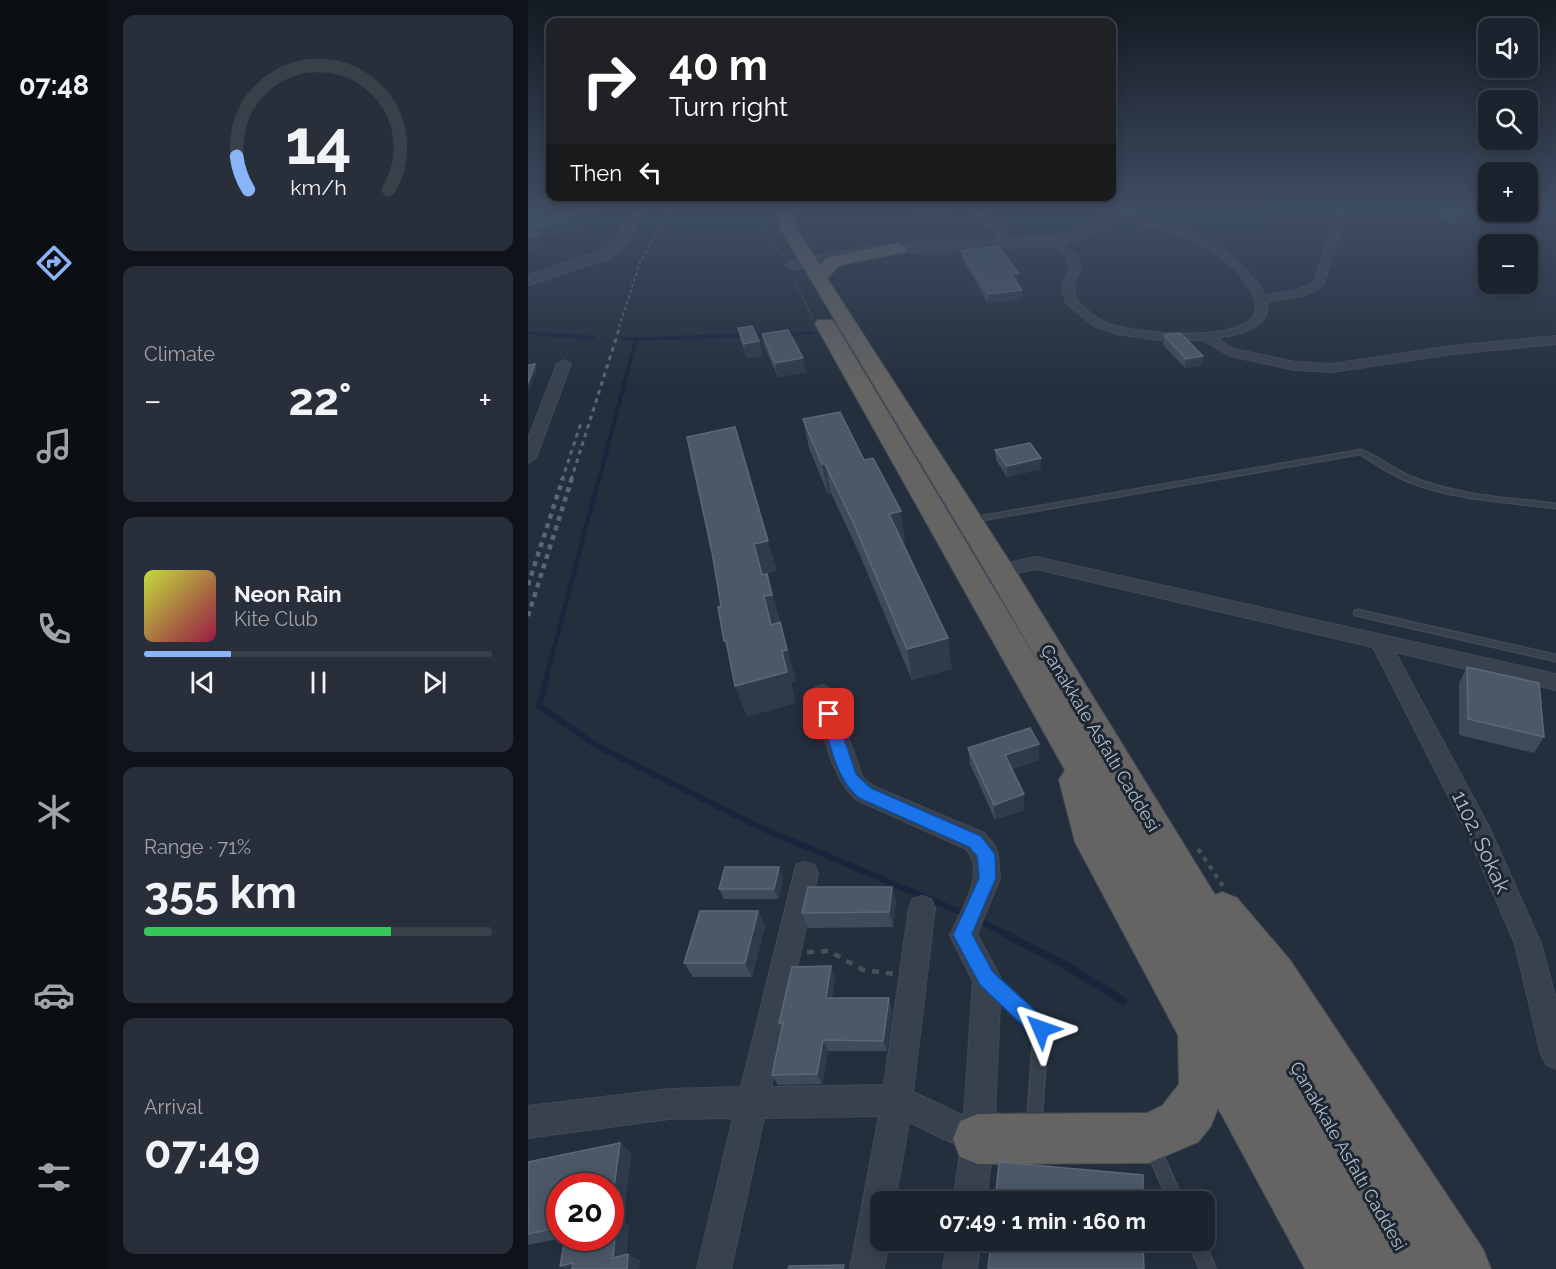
<!DOCTYPE html>
<meta charset="utf-8">
<style>
body{margin:0;font-family:Raleway,sans-serif;background:#282f3a;color:#f1f3f6;height:100vh;display:flex;flex-direction:column;font-size:22px;white-space:nowrap}
*{box-sizing:border-box;margin:0}
p{font-size:20px;color:#a0a4aa}
.icon{flex:none;width:33px;height:33px;fill:none;stroke:currentColor;stroke-width:2;stroke-linecap:round;stroke-linejoin:round}
.map{position:relative;flex:1;overflow:hidden}
.details{display:flex;flex-direction:column;gap:15px;padding:15px;background:#0f1319;width:420px}
.details>*{flex:none}
.hud{position:absolute;left:18px;top:18px;width:570px;height:183px;border-radius:12px;box-shadow:0 3px 15px #0003,0 0 0 2px #39404a;background:#202124;color:#fff;overflow:hidden}
.buttons{position:absolute;left:950px;top:18px;display:grid;gap:12px}
.buttons a{display:grid;place-items:center;width:60px;height:60px;border-radius:12px;background:#1b232e;box-shadow:0 3px 15px #0003,0 0 0 2px #39404a;font-size:30px}
.speed{position:absolute;left:18px;top:1173px;display:flex;gap:12px;font-size:30px;font-weight:700;text-align:center}
.speed>*{display:grid;place-content:center;width:78px;height:78px;border-radius:50%;background:#1b232e;box-shadow:0 3px 15px #0003,0 0 0 2px #39404a;line-height:1}
.speed .limit{border:9px solid #d22;background:#fff;color:#111}
.pin{position:absolute;display:grid;place-items:center;width:51px;height:51px;color:#fff;margin:-26px;border-radius:12px;box-shadow:0 3px 9px #0006}
.me{position:absolute;width:66px;margin:-33px;rotate:313deg;stroke-linejoin:round;filter:drop-shadow(0 0 4px #0008)}
.turn{display:flex;align-items:center;gap:21px;height:126px;padding:0 24px;font-size:27px}
.turn .icon{width:78px;height:78px;stroke-width:2.5}
.turn b{display:block;font-size:42px;line-height:51px}
.then{display:flex;align-items:center;height:57px;padding:0 24px;background:#0003;gap:12px;font-size:22px}
.big{font-size:45px;font-weight:700;line-height:1.1}
.details .widget{flex:1;display:flex;flex-direction:column;justify-content:center;gap:9px;min-width:0;padding:0 21px;border-radius:12px;background:#282f3a}
.details .dial{align-items:center;gap:0}
.dial svg{height:156px;overflow:visible;fill:none;stroke:#39404a;stroke-width:7;stroke-linecap:round;text-anchor:middle}
.dial text{fill:#f1f3f6;stroke:none}
.song{display:flex;align-items:center;gap:18px}
.cover{width:72px;height:72px;border-radius:9px;background:linear-gradient(135deg,hsl(70 70% 55%),hsl(340 70% 35%))}
.played{height:6px;border-radius:3px;background:linear-gradient(90deg,#8ab4f8 25%,#39404a 25%)}
.keys{display:flex;justify-content:space-around;direction:ltr}
.heat{display:flex;justify-content:space-between;align-items:center;font-size:33px;direction:ltr}
.charge{height:9px;border-radius:4px;background:linear-gradient(90deg,#34c759 71%,#39404a 0)}
.trip{position:absolute;left:342px;top:1191px;width:345px;height:60px;border-radius:12px;background:#1b232e;box-shadow:0 3px 15px #0003,0 0 0 2px #39404a;font-weight:700;line-height:60px;text-align:center}
main{display:flex;flex:1;min-height:0}
.menu{display:flex;flex-direction:column;width:108px;justify-content:space-around;align-items:center;background:#0b0e12;color:#a0a4aa}
.menu .icon{width:42px;height:42px}
.menu .on{color:#8ab4f8}
.menu b{font-size:27px;color:#f1f3f6}
.map>svg:first-child{display:block}
.lines{fill:none;stroke-linecap:round;stroke-linejoin:round}
.stream-far3{stroke:#17263c;stroke-width:4}
.stream-far2{stroke:#17263c;stroke-width:4.5}
.stream-far1{stroke:#17263c;stroke-width:6}
.stream{stroke:#17263c;stroke-width:8}
.service-casing{stroke:#414a57;stroke-width:3}
.minor-casing{stroke:#414a57;stroke-width:2}
.tertiary-casing{stroke:#414a57;stroke-width:3}
.trunk-casing{stroke:#434c59;stroke-width:2}
.path-far2{stroke:#3f5557;stroke-width:1.5;stroke-dasharray:2 2;stroke-linecap:butt}
.path-far1{stroke:#3f5557;stroke-width:4;stroke-dasharray:5 5;stroke-linecap:butt}
.path{stroke:#3f5557;stroke-width:4.5;stroke-dasharray:7 7;stroke-linecap:butt}
.service{fill:#38414e;fill-rule:evenodd}
.minor{fill:#38414e;fill-rule:evenodd}
.tertiary{fill:#38414e;fill-rule:evenodd}
.trunk{fill:#656462;fill-rule:evenodd}
.rail-far2{stroke:#5a6575;stroke-width:2;stroke-dasharray:3 3;stroke-linecap:butt}
.rail-far1{stroke:#5a6575;stroke-width:3;stroke-dasharray:4.5 4.5;stroke-linecap:butt}
.rail{stroke:#5a6575;stroke-width:4.5;stroke-dasharray:5 5;stroke-linecap:butt}
.wall{fill:#3f4b5c}
.shaded-wall{fill:#2f3b4b}
.building{fill:#4b5868;stroke:#5c6777;stroke-width:1.5}
.route{fill:#1a73e8;stroke:#114b97;stroke-width:1.5}
.labels{text-anchor:middle;stroke-width:6;stroke-linejoin:round;paint-order:stroke}
.street-label{font-size:18px;fill:#b4bcc9;stroke:#1d2633}
.near-street-label{font-size:21px;fill:#b4bcc9;stroke:#1d2633}
</style>
<main>
<nav class="menu">
<b>07:48</b>
<svg class="icon on" aria-label="directions" viewBox="0 0 24 24"><path d="M12 3l9 9-9 9-9-9zM9 14v-3h6M13 9l2 2-2 2"/></svg>
<svg class="icon" aria-label="music" viewBox="0 0 24 24"><path d="M9 18V5l10-2v13"/><circle cx="6" cy="18" r="3"/><circle cx="16" cy="16" r="3"/></svg>
<svg class="icon" aria-label="phone" viewBox="0 0 24 24"><path d="M5 4h4l2 5-3 2q2 4 5 5l2-3 5 2v4C11 20 4 13 5 4z"/></svg>
<svg class="icon" aria-label="climate" viewBox="0 0 24 24"><path d="M12 3v18M4 7l16 10M4 17L20 7"/></svg>
<svg class="icon" aria-label="car" viewBox="0 0 24 24"><path d="M5 17H2v-5l4-1 3-4h7l3 4 3 1v5h-3M9 17h6M6 11h13"/><circle cx="7" cy="17" r="2"/><circle cx="17" cy="17" r="2"/></svg>
<svg class="icon" aria-label="filters" viewBox="0 0 24 24"><path d="M4 7h16M4 17h16"/><circle cx="9" cy="7" r="2"/><circle cx="15" cy="17" r="2"/></svg>
</nav>
<section class="details">
<div class="widget dial"><svg viewBox="0 0 100 80">
<path d="M14 69A42 42 0 1 1 86 69"/>
<path d="M14 69A42 42 0 0 1 8 52" stroke="#8ab4f8"/>
<text x="50" y="56" font-size="32" font-weight="700">14</text>
<text x="50" y="72" font-size="11">km/h</text>
</svg></div>
<div class="widget"><p>Climate</p>
<div class="heat"><a>−</a><b class="big">22°</b><a>+</a></div>
</div>
<div class="widget">
<div class="song"><i class="cover"></i><div><b>Neon Rain</b><p>Kite Club</p></div></div>
<div class="played"></div>
<div class="keys"><svg class="icon" aria-label="previous" viewBox="0 0 24 24"><path d="M18 5L8 12l10 7zM5 5v14"/></svg><svg class="icon" aria-label="pause" viewBox="0 0 24 24"><path d="M8 5v14M16 5v14"/></svg><svg class="icon" aria-label="next" viewBox="0 0 24 24"><path d="M6 5l10 7-10 7zM19 5v14"/></svg></div>
</div>
<div class="widget"><p>Range · 71%</p><b class="big">355 km</b><div class="charge"></div></div>
<div class="widget"><p>Arrival</p><b class="big">07:49</b></div>
</section>
<div class="map">
<svg width="1028" height="1269" viewBox="0 0 1028 1269">
<rect width="100%" height="100%" fill="#242f3e"/>
<g class="lines">
<!-- stream-far3 -->
<g class="stream-far3">
<path d="M0,333L65,338"/>
<path d="M257,334L285,333"/>
<path d="M108,339L239,335"/>
<path d="M71,480L108,339L94,338"/>
</g>
<!-- stream-far2 -->
<path class="stream-far2" d="M18,678L71,478"/>
<!-- stream-far1 -->
<g class="stream-far1">
<path d="M19,677L11,706L69,746L229,826L439,915"/>
<path d="M450,920L480,935"/>
</g>
<!-- stream -->
<path class="stream" d="M477,934L539,966L595,1001"/>
<defs>
<g id="service">
<path d="M833,450C852,457 867,471 886,478C931,496 981,498 1028,504V508C978,502 924,500 877,480C861,473 847,463 832,454L443,522L439,520L443,518Z"/>
<path d="M830,610L1028,655V661L827,615L826,613L827,611Z"/>
<path d="M463,977L468,979L518,1024L520,1029L513,1124L511,1129L506,1131L501,1129L499,1124L506,1032L458,987L457,983L458,979Z"/>
<path d="M625,1142L630,1144L656,1202H641L618,1149L620,1144Z"/>
<path d="M659,1240H675L688,1269H672Z"/>
</g>
<g id="minor">
<path d="M437,209H448L476,229L479,239L474,247L465,245L469,239L468,232Z"/>
<path d="M809,209H819L795,286L775,296L739,302C744,329 708,335 689,338L706,349L767,362L804,364L924,346L1028,336V344L924,354L804,372L767,370L702,356L674,340H631L589,334L566,326L538,303L534,286L542,268L540,258L522,241L531,239L550,257L552,268L546,286L548,300C558,309 568,319 581,324C608,334 709,343 726,315C731,306 727,297 722,289C694,240 634,230 585,217V213C596,212 610,217 621,220C669,232 711,251 737,295L767,291L786,282Z"/>
<path d="M36,360L43,364L8,458L0,463V439L29,364Z"/>
<path d="M508,557L1028,674V690L867,652L961,827L1013,944L1028,999V1069L1018,1064L1013,1054L987,944L941,837L845,647L508,569L472,576L466,574L463,570L466,566Z"/>
<path d="M294,685L301,688L304,693L335,778L345,786L456,833L467,846L470,854L472,878L449,934L473,979L466,1139L458,1202H425L433,1147L381,1122L367,1202H352V1240H361L356,1269H322L351,1116L236,1118L203,1269H169L205,1118L141,1119L0,1138V1106L141,1089L213,1087L268,865L277,862L286,865L290,873L243,1087L356,1085L381,908L385,899L394,896L403,899L407,908L385,1092L436,1116L445,981L422,935C433,910 459,873 438,849L329,800C302,778 294,726 284,693L287,688Z"/>
<path d="M419,1240H453L449,1269H415Z"/>
</g>
<g id="tertiary">
<path d="M108,209H119L91,251L80,258L0,285V276L70,252L83,245Z"/>
<path d="M589,209H603L557,237L527,245L371,252L328,257L265,269L258,265L265,261L328,249L371,244L527,237L549,231Z"/>
</g>
<path id="trunk" d="M248,209H263L269,230L292,265L300,257L306,256L371,243L379,248L377,252L312,265L299,278L487,570L687,895L694,892L709,898L762,960L955,1249L963,1269H777L690,1108L683,1126L670,1142L620,1163L450,1164L432,1157L425,1139L432,1121L450,1114L619,1113L634,1106L651,1084L650,1035L547,842L531,780L537,770L287,324L290,320H304L307,324L517,674L457,570L253,230Z"/>
</defs>
<!-- service casing -->
<use href="#service" class="service-casing"/>
<!-- minor casing -->
<use href="#minor" class="minor-casing"/>
<!-- tertiary casing -->
<use href="#tertiary" class="tertiary-casing"/>
<!-- trunk casing -->
<use href="#trunk" class="trunk-casing"/>
<!-- path-far2 -->
<g class="path-far2">
<path d="M230,209L233,222L256,258"/>
<path d="M265,277L284,318"/>
</g>
<!-- path-far1 -->
<path class="path-far1" d="M670,849L695,886"/>
<!-- path -->
<path class="path" d="M279,952L301,951L335,970L366,974"/>
<!-- service -->
<use href="#service" class="service"/>
<!-- minor -->
<use href="#minor" class="minor"/>
<!-- tertiary -->
<use href="#tertiary" class="tertiary"/>
<!-- trunk -->
<use href="#trunk" class="trunk"/>
<!-- rail-far2 -->
<path class="rail-far2" d="M91,327L112,262L142,209"/>
<!-- rail-far1 -->
<g class="rail-far1">
<path d="M34,480L54,420"/>
<path d="M43,480L92,326"/>
</g>
<!-- rail -->
<g class="rail">
<path d="M0,585L35,478"/>
<path d="M0,616L44,478"/>
</g>
</g>
<!-- wall -->
<g class="wall">
<path d="M381,209H419L420,215L387,219Z"/>
<path d="M907,209H926L932,219L930,223L915,222Z"/>
<path d="M433,251L491,273V282H488L494,290V299L460,303L434,259Z"/>
<path d="M210,328L231,341L235,355L220,358L213,342Z"/>
<path d="M234,334L278,372L250,377L237,348Z"/>
<path d="M636,335L675,356L673,366L657,368L635,345Z"/>
<path d="M275,419L336,460L377,541L374,542L424,669L384,680L331,553L303,493L300,494L281,448Z"/>
<path d="M467,450L513,469L479,477L468,460Z"/>
<path d="M939,667L1016,737L1006,753L931,735V683Z"/>
<path d="M511,744V760L484,769L496,794V810L467,820L442,764L440,748Z"/>
<path d="M251,867L255,877L250,899H196L191,889Z"/>
<path d="M368,901L365,927L280,928L274,913Z"/>
<path d="M230,911L237,926L224,977H165L156,963Z"/>
<path d="M307,978L304,998L364,1009L359,1051H300L294,1084L250,1085L244,1075L254,1028L251,1023Z"/>
<path d="M92,1143L103,1153L95,1222L101,1226L98,1254L112,1261L111,1269H38L32,1266L82,1238L32,1186V1238H34L0,1245V1162Z"/>
</g>
<!-- shaded-wall -->
<g class="shaded-wall">
<path d="M36,209H73L67,214L40,219Z"/>
<path d="M403,209H419L420,215L387,219L386,211Z"/>
<path d="M47,219L51,231L13,239L16,247L0,250V237L6,227Z"/>
<path d="M491,273V282L483,283V274Z"/>
<path d="M494,290V299L460,303V294Z"/>
<path d="M231,341L235,355L220,358L216,344Z"/>
<path d="M675,356L673,366L657,368L658,359Z"/>
<path d="M275,358L278,372L250,377L247,363Z"/>
<path d="M7,364L9,369L0,394V383Z"/>
<path d="M513,458V469L479,477V466Z"/>
<path d="M294,464H297L303,493L300,494Z"/>
<path d="M373,511L377,541L365,544L361,514Z"/>
<path d="M240,541L249,571L235,575L239,574L261,653L268,681L263,682L268,703L219,717L207,686L243,625L226,544Z"/>
<path d="M420,638L424,669L384,680L379,649Z"/>
<path d="M198,640L207,672L196,641Z"/>
<path d="M511,744V760L478,771L477,755Z"/>
<path d="M496,794V810L467,820L466,805Z"/>
<path d="M251,867L255,877L250,899L246,889Z"/>
<path d="M364,887L368,901L365,927L361,912Z"/>
<path d="M230,911L237,926L224,977L217,963Z"/>
<path d="M303,966L307,978L302,1009L298,998Z"/>
<path d="M361,998L364,1009L359,1051L355,1041Z"/>
<path d="M295,1040L300,1051L294,1084L289,1074Z"/>
<path d="M92,1143L103,1153L95,1222L101,1226L97,1265L85,1258L82,1220Z"/>
<path d="M100,1254L112,1261L111,1269H99Z"/>
<path d="M45,1263L56,1269H38L32,1266Z"/>
</g>
<!-- building -->
<g class="building">
<path d="M0,209H37L47,219L6,227L12,235L0,237Z"/>
<path d="M385,209H403L386,211Z"/>
<path d="M911,209H926L932,219L916,218Z"/>
<path d="M470,246L491,273L483,274L494,290L460,294L433,251Z"/>
<path d="M224,326L231,341L216,344L210,328Z"/>
<path d="M260,330L275,358L247,363L234,334Z"/>
<path d="M652,333L675,356L658,359L636,335Z"/>
<path d="M7,364L0,383V365Z"/>
<path d="M312,412L336,460L345,458L373,511L361,514L420,638L379,649L325,522L297,464H294L275,419Z"/>
<path d="M207,427L240,541L226,544L234,575L239,574L244,595L236,596L243,625L252,622L259,650L254,651L259,672L207,686L198,640L196,641L190,607L193,606L184,552L159,437Z"/>
<path d="M502,443L513,458L479,466L467,450Z"/>
<path d="M939,667L1011,683L1016,737L940,719Z"/>
<path d="M502,728L511,744L477,755L496,794L466,805L440,748Z"/>
<path d="M197,867H251L246,889H191Z"/>
<path d="M280,887H364L361,912L274,913Z"/>
<path d="M172,911H230L217,963H156Z"/>
<path d="M303,966L298,998H361L355,1041L295,1040L289,1074L244,1075L255,1023H251L264,967Z"/>
<path d="M92,1143L82,1217V1186H32V1227L0,1234V1162Z"/>
<path d="M471,1162L615,1175V1202H467Z"/>
<path d="M89,1218L85,1258L100,1254L99,1269H44L45,1263L32,1266L37,1238H82V1219Z"/>
<path d="M463,1240H615L616,1269H460Z"/>
<path d="M316,1265L315,1269H260L261,1266Z"/>
</g>
<!-- sky -->
<linearGradient id="sky" x2="0" y2="1"><stop stop-color="#141a22"/><stop offset="0.54" stop-color="#3f4d63"/><stop offset="1" stop-color="#3f4d63" stop-opacity="0"/></linearGradient>
<rect width="1028" height="387" fill="url(#sky)"/>
<!-- route -->
<path class="route" d="M301,708L306,710L308,714L328,774L343,788L453,836L467,854L468,878L444,934L465,972L520,1022L523,1029L520,1036L513,1039L506,1036L452,985L425,935L451,878L449,856L441,847L331,798C307,779 302,742 293,714L296,710Z"/>
<g class="labels">
<!-- street labels -->
<g class="street-label">
<text transform="translate(572 738) rotate(59)" y="6">Çanakkale Asfaltı Caddesi</text>
<text transform="translate(820 1156) rotate(60)" y="6">Çanakkale Asfaltı Caddesi</text>
</g>
<!-- near-street labels -->
<g class="near-street-label">
<text transform="translate(953 842) rotate(65)" y="7">1102. Sokak</text>
</g>
</g>
</svg>
<div class="buttons">
<a><svg class="icon" aria-label="sound" viewBox="0 0 24 24"><path d="M4 9h4l5-4v14l-5-4H4zM17 9q2 3 0 6"/></svg></a>
<a><svg class="icon" aria-label="search" viewBox="0 0 24 24"><circle cx="10" cy="10" r="6"/><path d="M15 15l6 6"/></svg></a>
<a>+</a>
<a>−</a>
</div>
<div class="speed"><div class="limit">20</div></div>
<div class="pin" style="left:301px;top:714px;background:#d93025"><svg class="icon" aria-label="arrive" viewBox="0 0 24 24"><path d="M6 21V4h12l-3 4 3 4H6"/></svg></div>
<svg class="me" style="left:513px;top:1029px" viewBox="-20 -20 40 40"><path d="M0-17L14 15 0 8-14 15z" fill="#1a73e8" stroke="#fff" stroke-width="4"/></svg>
<div class="trip">07:49 · 1 min · 160 m</div>
<div class="hud">
<div class="turn"><svg class="icon" aria-label="right" viewBox="0 0 24 24"><path d="M7 20v-9h11M14 6l5 5-5 5"/></svg><div><b>40 m</b>Turn right</div></div>
<div class="then">Then<svg class="icon" aria-label="left" viewBox="0 0 24 24"><path d="M17 20v-9H6M10 6l-5 5 5 5"/></svg></div>
</div>
</div>
</main>
